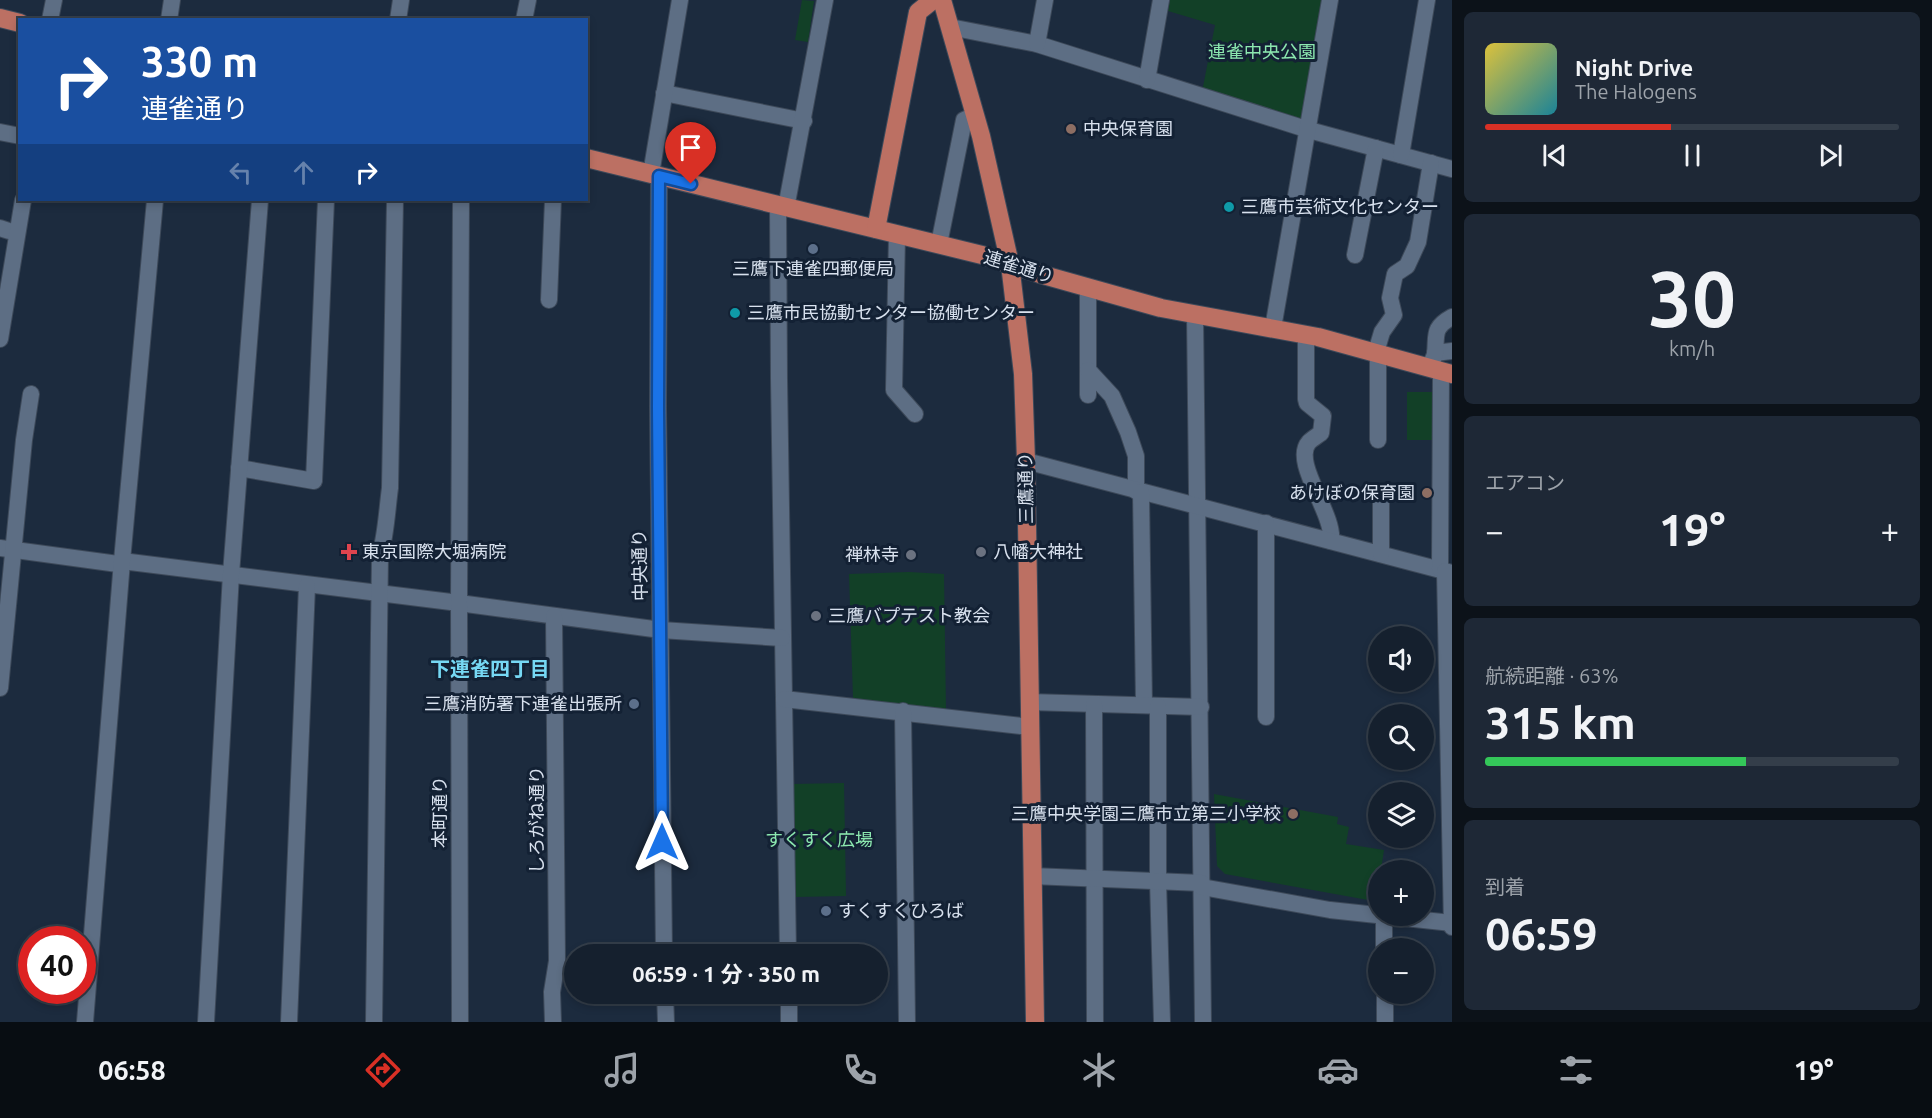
<!DOCTYPE html>
<html lang="ja">
<meta charset="utf-8">
<style>
body{margin:0;font-family:Ubuntu,"Noto Sans JP",sans-serif;background:#1e2836;color:#f1f3f6;height:100vh;display:flex;flex-direction:column;font-size:22px;white-space:nowrap}
*{box-sizing:border-box;margin:0}
p{font-size:20px;color:#9da3aa}
.icon{flex:none;width:33px;height:33px;fill:none;stroke:currentColor;stroke-width:2;stroke-linecap:round;stroke-linejoin:round}
.map{position:relative;flex:1;overflow:hidden}
.panel{display:flex;flex-direction:column;gap:12px;padding:12px;background:#0c1219;width:480px}
.panel>*{flex:none}
.guide{position:absolute;left:18px;top:18px;width:570px;height:183px;border-radius:0px;box-shadow:0 3px 9px #0003,0 0 0 2px #343e4a;background:#1a4fa0;color:#fff;overflow:hidden}
.fabs{position:absolute;left:1368px;top:626px;display:grid;gap:12px}
.fabs a{display:grid;place-items:center;width:66px;height:66px;border-radius:50%;background:#15202e;box-shadow:0 3px 9px #0003,0 0 0 2px #343e4a;font-size:30px}
.speed{position:absolute;left:18px;top:926px;display:flex;gap:12px;font-size:30px;font-weight:700;text-align:center}
.speed>*{display:grid;place-content:center;width:78px;height:78px;border-radius:50%;background:#15202e;box-shadow:0 3px 9px #0003,0 0 0 2px #343e4a;line-height:1}
.speed .limit{border:9px solid #d22;background:#fff;color:#111}
.pin{position:absolute;display:grid;place-items:center;width:51px;height:51px;color:#fff;margin:-62px -26px;border-radius:50% 50% 50% 0;rotate:-45deg;box-shadow:0 0 6px #0007}
.pin .icon{rotate:45deg}
.me{position:absolute;width:66px;margin:-33px;rotate:0deg;stroke-linejoin:round;filter:drop-shadow(0 0 4px #0008)}
.turn{display:flex;align-items:center;gap:21px;height:126px;padding:0 24px;font-size:27px}
.turn .icon{width:78px;height:78px;stroke-width:2.5}
.turn b{display:block;font-size:42px;line-height:51px}
.lanes{display:flex;align-items:center;height:57px;padding:0 24px;background:#0003;justify-content:center;gap:30px;direction:ltr}
.lanes .off{opacity:.35}
.big{font-size:45px;font-weight:700;line-height:1.1}
.panel .widget{flex:1;display:flex;flex-direction:column;justify-content:center;gap:9px;min-width:0;padding:0 21px;border-radius:9px;background:#1e2836}
.panel .dial{align-items:center;gap:0}
.dial b{font-size:78px;line-height:1}
.song{display:flex;align-items:center;gap:18px}
.cover{width:72px;height:72px;border-radius:9px;background:linear-gradient(135deg,hsl(50 70% 55%),hsl(190 70% 35%))}
.played{height:6px;border-radius:3px;background:linear-gradient(90deg,#d93025 45%,#343e4a 45%)}
.keys{display:flex;justify-content:space-around;direction:ltr}
.heat{display:flex;justify-content:space-between;align-items:center;font-size:33px;direction:ltr}
.charge{height:9px;border-radius:4px;background:linear-gradient(90deg,#34c759 63%,#343e4a 0)}
.trip{position:absolute;left:564px;top:944px;width:324px;height:60px;border-radius:30px;background:#15202e;box-shadow:0 3px 9px #0003,0 0 0 2px #343e4a;font-weight:700;line-height:60px;text-align:center}
.tab-bar{display:flex;height:96px;justify-content:space-around;align-items:center;background:#080d12;color:#9da3aa}
.tab-bar .icon{width:42px;height:42px}
.tab-bar .on{color:#d93025}
.tab-bar b{font-size:27px;color:#f1f3f6}
main{display:flex;flex:1;min-height:0}
.map>svg:first-child{display:block}
.green{fill:#124027}
.lines{fill:none;stroke-linecap:round;stroke-linejoin:round}
.minor-casing{stroke:#3d4959;stroke-width:18}
.major-casing{stroke:#3d4959;stroke-width:20}
.minor{stroke:#5d6e84;stroke-width:16}
.major{stroke:#bc7063;stroke-width:18}
.route-casing{stroke:#114b97;stroke-width:15}
.route{stroke:#1a73e8;stroke-width:10}
.education-dot{fill:#8d6e63;stroke:#132134;stroke-width:2}
.culture-dot{fill:#0f9aa8;stroke:#132134;stroke-width:2}
.service-dot{fill:#5c6f8a;stroke:#132134;stroke-width:2}
.health-dot{fill:#e0444e;stroke:#132134;stroke-width:2}
.worship-dot{fill:#6b7280;stroke:#132134;stroke-width:2}
.labels{text-anchor:middle;stroke-width:6;stroke-linejoin:round;paint-order:stroke}
.park-label{font-size:18px;fill:#8ce8af;stroke:#132134}
.poi-label{font-size:18px;fill:#d8e1ee;stroke:#132134;text-anchor:start}
.street-label{font-size:18px;fill:#d8e1ee;stroke:#132134}
.neighbourhood-label{font-size:20px;font-weight:bold;fill:#76d8f4;stroke:#132134}
</style>
<main>
<div class="map">
<svg width="1452" height="1022" viewBox="0 0 1452 1022">
<rect width="100%" height="100%" fill="#1c2b3e"/>
<!-- green -->
<g class="green">
<path d="M802,0L814,1L808,42L795,40Z"/>
<path d="M1170,0H1322L1303,119L1202,92L1215,25L1168,11Z"/>
<path d="M1407,392H1436L1435,440H1407Z"/>
<path d="M909,572L944,574L946,712L853,698L849,574Z"/>
<path d="M844,783L846,896L795,897L793,784Z"/>
<path d="M1214,794L1338,817L1337,824L1349,827L1346,844L1384,850L1381,870H1378V875L1371,874L1368,900L1225,874L1217,866Z"/>
</g>
<g class="lines">
<defs>
<g id="minor">
<path d="M50,20L54,0"/>
<path d="M169,20L172,0"/>
<path d="M398,20L401,0"/>
<path d="M524,20L528,0"/>
<path d="M950,27L1037,44L1309,130L1452,169"/>
<path d="M1037,44L1045,0"/>
<path d="M1147,80L1161,0"/>
<path d="M664,93L804,121"/>
<path d="M0,132L20,136"/>
<path d="M1401,155L1427,0"/>
<path d="M651,174L680,0"/>
<path d="M659,176L658,408L664,954"/>
<path d="M778,206L779,379L788,954"/>
<path d="M786,208L825,0"/>
<path d="M0,228L9,231"/>
<path d="M897,235L894,390L915,414"/>
<path d="M939,244L964,120L975,115"/>
<path d="M1355,255L1376,148"/>
<path d="M1088,287V395"/>
<path d="M549,300L553,200"/>
<path d="M1195,315L1203,1022"/>
<path d="M1273,328L1330,0"/>
<path d="M1306,335V399L1307,403L1323,416L1321,433C1317,436 1312,439 1309,442C1291,462 1335,514 1331,541"/>
<path d="M0,339L23,200"/>
<path d="M1376,352L1382,332L1394,315L1390,298L1395,274L1407,266L1418,242L1431,163"/>
<path d="M1378,353V440"/>
<path d="M1435,353L1452,351"/>
<path d="M1429,368C1431,363 1434,358 1435,354C1437,335 1432,328 1452,317"/>
<path d="M1088,370L1112,396L1128,432L1136,456V491"/>
<path d="M1026,461L1452,573"/>
<path d="M239,468L314,481L326,200"/>
<path d="M1141,492L1144,705"/>
<path d="M1381,493V554"/>
<path d="M1266,523V717"/>
<path d="M0,548L118,564L122,561L459,603L661,630L782,638"/>
<path d="M1440,569L1441,371"/>
<path d="M1445,571L1452,927"/>
<path d="M0,688L24,440L31,394"/>
<path d="M784,699L1030,727"/>
<path d="M1029,702L1201,707"/>
<path d="M1094,704L1095,1022"/>
<path d="M1158,706V881L1162,1022"/>
<path d="M903,711L907,1022"/>
<path d="M1032,876L1202,883V887L1330,910L1452,923"/>
<path d="M1384,917V948"/>
<path d="M665,993L666,1022"/>
<path d="M789,993V1022"/>
<path d="M1385,993V1020"/>
<path d="M85,1022L122,561L155,200"/>
<path d="M206,1022L231,574L260,200"/>
<path d="M289,1022L307,586"/>
<path d="M374,1022L380,555C386,535 387,510 390,488L395,200"/>
<path d="M460,1022L459,603L461,200"/>
<path d="M553,1022L552,992L557,961L554,616"/>
</g>
<g id="major">
<path d="M942,0L981,136L1010,264L1023,374L1026,461L1035,1022"/>
<path d="M0,18L20,23"/>
<path d="M586,158L982,255L1040,274L1161,308L1318,337L1452,374"/>
<path d="M876,229L918,12L933,0"/>
</g>
</defs>
<!-- minor casing -->
<use href="#minor" class="minor-casing"/>
<!-- major casing -->
<use href="#major" class="major-casing"/>
<!-- minor -->
<use href="#minor" class="minor"/>
<!-- major -->
<use href="#major" class="major"/>
</g>
<g class="lines">
<defs>
<path id="route" d="M662,842L658,408L659,176L691,184"/>
</defs>
<!-- route casing -->
<use href="#route" class="route-casing"/>
<!-- route -->
<use href="#route" class="route"/>
</g>
<!-- markers -->
<g class="education-dot">
<circle cx="1071" cy="129" r="6"/>
<circle cx="1427" cy="493" r="6"/>
<circle cx="1293" cy="814" r="6"/>
</g>
<g class="culture-dot">
<circle cx="1229" cy="207" r="6"/>
<circle cx="735" cy="313" r="6"/>
</g>
<g class="service-dot">
<circle cx="813" cy="249" r="6"/>
<circle cx="634" cy="704" r="6"/>
<circle cx="826" cy="911" r="6"/>
</g>
<path class="health-dot" d="M346 543h6v6h6v6h-6v6h-6v-6h-6v-6h6z"/>
<g class="worship-dot">
<circle cx="981" cy="552" r="6"/>
<circle cx="911" cy="555" r="6"/>
<circle cx="816" cy="616" r="6"/>
</g>
<g class="labels">
<!-- park labels -->
<g class="park-label">
<text x="1262" y="58">連雀中央公園</text>
<text x="819" y="846">すくすく広場</text>
</g>
<!-- poi labels -->
<g class="poi-label">
<text x="1083" y="135">中央保育園</text>
<text x="1241" y="213">三鷹市芸術文化センター</text>
<text x="813" y="275" text-anchor="middle">三鷹下連雀四郵便局</text>
<text x="747" y="319">三鷹市民協動センター協働センター</text>
<text x="1415" y="499" text-anchor="end">あけぼの保育園</text>
<text x="362" y="558">東京国際大堀病院</text>
<text x="993" y="558">八幡大神社</text>
<text x="899" y="561" text-anchor="end">禅林寺</text>
<text x="828" y="622">三鷹バプテスト教会</text>
<text x="622" y="710" text-anchor="end">三鷹消防署下連雀出張所</text>
<text x="1281" y="820" text-anchor="end">三鷹中央学園三鷹市立第三小学校</text>
<text x="838" y="917">すくすくひろば</text>
</g>
<!-- street labels -->
<g class="street-label">
<text transform="translate(1019 267) rotate(17)" y="6">連雀通り</text>
<text transform="translate(1026 488) rotate(-91)" y="6">三鷹通り</text>
<text transform="translate(640 565) rotate(-91)" y="6">中央通り</text>
<text transform="translate(440 812) rotate(-90)" y="6">本町通り</text>
<text transform="translate(537 820) rotate(-90)" y="6">しろがね通り</text>
</g>
<!-- neighbourhood labels -->
<g class="neighbourhood-label">
<text x="490" y="676">下連雀四丁目</text>
</g>
</g>
</svg>
<div class="fabs">
<a><svg class="icon" aria-label="sound" viewBox="0 0 24 24"><path d="M4 9h4l5-4v14l-5-4H4zM17 9q2 3 0 6"/></svg></a>
<a><svg class="icon" aria-label="search" viewBox="0 0 24 24"><circle cx="10" cy="10" r="6"/><path d="M15 15l6 6"/></svg></a>
<a><svg class="icon" aria-label="layers" viewBox="0 0 24 24"><path d="M12 4l9 5-9 5-9-5zM3 14l9 5 9-5"/></svg></a>
<a>+</a>
<a>−</a>
</div>
<div class="speed"><div class="limit">40</div></div>
<div class="pin" style="left:691px;top:184px;background:#d93025"><svg class="icon" aria-label="arrive" viewBox="0 0 24 24"><path d="M6 21V4h12l-3 4 3 4H6"/></svg></div>
<svg class="me" style="left:662px;top:842px" viewBox="-20 -20 40 40"><path d="M0-17L14 15 0 8-14 15z" fill="#1a73e8" stroke="#fff" stroke-width="4"/></svg>
<div class="trip">06:59 · 1 分 · 350 m</div>
<div class="guide">
<div class="turn"><svg class="icon" aria-label="right" viewBox="0 0 24 24"><path d="M7 20v-9h11M14 6l5 5-5 5"/></svg><div><b>330 m</b>連雀通り</div></div>
<div class="lanes"><svg class="icon off" aria-label="left" viewBox="0 0 24 24"><path d="M17 20v-9H6M10 6l-5 5 5 5"/></svg><svg class="icon off" aria-label="ahead" viewBox="0 0 24 24"><path d="M12 20V5M6 11l6-6 6 6"/></svg><svg class="icon" aria-label="right" viewBox="0 0 24 24"><path d="M7 20v-9h11M14 6l5 5-5 5"/></svg></div>
</div>
</div>
<section class="panel">
<div class="widget">
<div class="song"><i class="cover"></i><div><b>Night Drive</b><p>The Halogens</p></div></div>
<div class="played"></div>
<div class="keys"><svg class="icon" aria-label="previous" viewBox="0 0 24 24"><path d="M18 5L8 12l10 7zM5 5v14"/></svg><svg class="icon" aria-label="pause" viewBox="0 0 24 24"><path d="M8 5v14M16 5v14"/></svg><svg class="icon" aria-label="next" viewBox="0 0 24 24"><path d="M6 5l10 7-10 7zM19 5v14"/></svg></div>
</div>
<div class="widget dial"><b>30</b><p>km/h</p></div>
<div class="widget"><p>エアコン</p>
<div class="heat"><a>−</a><b class="big">19°</b><a>+</a></div>
</div>
<div class="widget"><p>航続距離 · 63%</p><b class="big">315 km</b><div class="charge"></div></div>
<div class="widget"><p>到着</p><b class="big">06:59</b></div>
</section>
</main>
<nav class="tab-bar">
<b>06:58</b>
<svg class="icon on" aria-label="directions" viewBox="0 0 24 24"><path d="M12 3l9 9-9 9-9-9zM9 14v-3h6M13 9l2 2-2 2"/></svg>
<svg class="icon" aria-label="music" viewBox="0 0 24 24"><path d="M9 18V5l10-2v13"/><circle cx="6" cy="18" r="3"/><circle cx="16" cy="16" r="3"/></svg>
<svg class="icon" aria-label="phone" viewBox="0 0 24 24"><path d="M5 4h4l2 5-3 2q2 4 5 5l2-3 5 2v4C11 20 4 13 5 4z"/></svg>
<svg class="icon" aria-label="climate" viewBox="0 0 24 24"><path d="M12 3v18M4 7l16 10M4 17L20 7"/></svg>
<svg class="icon" aria-label="car" viewBox="0 0 24 24"><path d="M5 17H2v-5l4-1 3-4h7l3 4 3 1v5h-3M9 17h6M6 11h13"/><circle cx="7" cy="17" r="2"/><circle cx="17" cy="17" r="2"/></svg>
<svg class="icon" aria-label="filters" viewBox="0 0 24 24"><path d="M4 7h16M4 17h16"/><circle cx="9" cy="7" r="2"/><circle cx="15" cy="17" r="2"/></svg>
<b>19°</b>
</nav>
